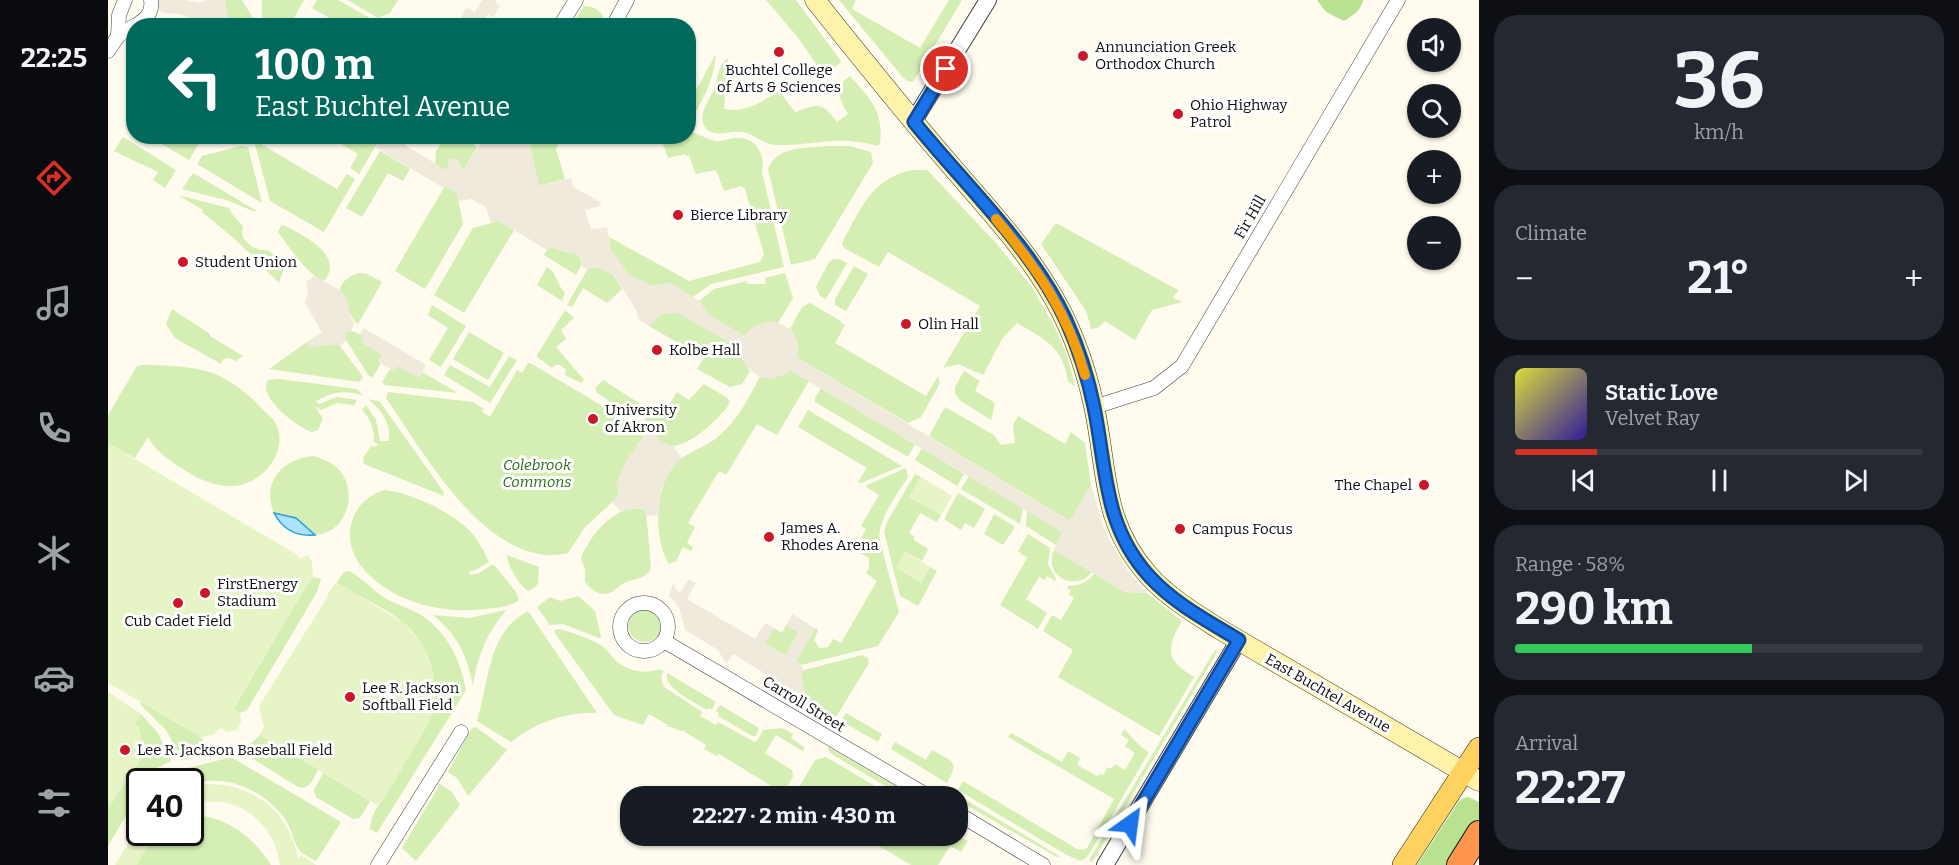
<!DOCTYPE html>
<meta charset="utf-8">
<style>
body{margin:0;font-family:Bitter,serif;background:#242831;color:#f1f3f6;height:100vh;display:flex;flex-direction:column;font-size:22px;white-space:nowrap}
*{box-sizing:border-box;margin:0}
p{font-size:20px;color:#9ea1a6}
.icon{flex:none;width:33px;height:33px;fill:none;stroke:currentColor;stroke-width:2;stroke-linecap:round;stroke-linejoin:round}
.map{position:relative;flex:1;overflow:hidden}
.sheet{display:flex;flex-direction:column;gap:15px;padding:15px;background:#0d0f14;width:480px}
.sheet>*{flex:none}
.guide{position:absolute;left:18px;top:18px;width:570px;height:126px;border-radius:24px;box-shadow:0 2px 4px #0004;background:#00695c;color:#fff;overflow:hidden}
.tools{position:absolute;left:1299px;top:18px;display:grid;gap:12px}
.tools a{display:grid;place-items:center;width:54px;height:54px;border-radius:50%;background:#171b24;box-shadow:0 2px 4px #0004;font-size:30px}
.speed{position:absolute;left:18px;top:768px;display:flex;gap:12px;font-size:30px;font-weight:700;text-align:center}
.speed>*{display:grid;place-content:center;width:78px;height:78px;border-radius:50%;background:#171b24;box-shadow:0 2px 4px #0004;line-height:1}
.speed .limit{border:3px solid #111;border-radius:9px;background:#fff;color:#111}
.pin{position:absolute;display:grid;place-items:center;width:51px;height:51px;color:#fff;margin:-26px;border:3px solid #fff;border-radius:50%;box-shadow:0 2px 6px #0007}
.me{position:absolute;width:66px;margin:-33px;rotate:31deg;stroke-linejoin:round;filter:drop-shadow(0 0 4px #0008)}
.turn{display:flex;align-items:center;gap:21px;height:126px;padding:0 30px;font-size:27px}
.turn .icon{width:78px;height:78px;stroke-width:2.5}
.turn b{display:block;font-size:42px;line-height:51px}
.big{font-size:45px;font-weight:700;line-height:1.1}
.sheet .card{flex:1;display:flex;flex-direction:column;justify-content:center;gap:9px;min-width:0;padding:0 21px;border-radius:24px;background:#242831}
.sheet .dial{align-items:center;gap:0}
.dial b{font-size:78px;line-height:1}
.song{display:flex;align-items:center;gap:18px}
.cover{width:72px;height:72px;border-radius:9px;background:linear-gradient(135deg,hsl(60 70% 55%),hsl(250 70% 35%))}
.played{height:6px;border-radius:3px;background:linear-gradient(90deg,#d93025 20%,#363941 20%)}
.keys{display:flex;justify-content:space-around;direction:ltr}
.heat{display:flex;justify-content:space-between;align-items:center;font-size:33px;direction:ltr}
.charge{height:9px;border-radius:4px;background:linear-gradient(90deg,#34c759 58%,#363941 0)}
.trip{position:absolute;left:512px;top:786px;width:348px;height:60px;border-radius:24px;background:#171b24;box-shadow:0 2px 4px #0004;font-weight:700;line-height:60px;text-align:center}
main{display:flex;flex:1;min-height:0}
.tabs{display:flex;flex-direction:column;width:108px;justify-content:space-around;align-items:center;background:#090b0e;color:#9ea1a6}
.tabs .icon{width:42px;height:42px}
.tabs .on{color:#d93025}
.tabs b{font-size:27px;color:#f1f3f6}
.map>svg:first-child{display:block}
.green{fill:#d4eeb3}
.forest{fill:#b8e190}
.pitch{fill:#e6f4c6}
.plaza{fill:#f0eadc}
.water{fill:#ace2fd;stroke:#2b9ddc;stroke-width:1.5}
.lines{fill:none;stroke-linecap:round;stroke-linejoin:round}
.minor-casing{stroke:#404040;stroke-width:15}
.tertiary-casing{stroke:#404040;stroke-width:18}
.secondary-casing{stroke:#2f2f2f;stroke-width:21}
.primary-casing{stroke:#1e1e1e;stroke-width:22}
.motorway-casing{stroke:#1e1e1e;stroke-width:26}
.minor{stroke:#fff;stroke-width:14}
.tertiary{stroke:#fff;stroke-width:16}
.secondary{stroke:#fff2a9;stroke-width:20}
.primary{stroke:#ffd15e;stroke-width:21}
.motorway{stroke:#ff964c;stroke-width:24}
.route-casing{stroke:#114b97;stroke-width:15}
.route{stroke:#1a73e8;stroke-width:10}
.slow{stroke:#f59e0b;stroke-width:10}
.poi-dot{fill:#cd1627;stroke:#fff;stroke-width:2}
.labels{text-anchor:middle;stroke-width:6;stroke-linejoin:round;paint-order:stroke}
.poi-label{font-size:15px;fill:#0d0d0d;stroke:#fff;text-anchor:start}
.street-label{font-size:15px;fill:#0d0d0d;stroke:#fff}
.park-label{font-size:15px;font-style:italic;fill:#2c6c17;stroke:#fff}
</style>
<main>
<nav class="tabs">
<b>22:25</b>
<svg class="icon on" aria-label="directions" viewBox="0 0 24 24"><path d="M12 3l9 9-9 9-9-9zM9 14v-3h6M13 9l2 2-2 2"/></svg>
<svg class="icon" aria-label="music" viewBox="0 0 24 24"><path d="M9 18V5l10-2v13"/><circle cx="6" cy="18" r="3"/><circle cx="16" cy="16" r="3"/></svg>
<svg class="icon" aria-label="phone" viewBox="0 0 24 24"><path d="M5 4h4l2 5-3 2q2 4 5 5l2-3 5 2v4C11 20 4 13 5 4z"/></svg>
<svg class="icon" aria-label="climate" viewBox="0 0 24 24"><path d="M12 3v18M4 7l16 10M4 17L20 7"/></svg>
<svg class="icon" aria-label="car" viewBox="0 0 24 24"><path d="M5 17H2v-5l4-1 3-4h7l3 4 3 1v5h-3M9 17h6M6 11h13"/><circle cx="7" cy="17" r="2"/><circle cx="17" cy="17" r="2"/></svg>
<svg class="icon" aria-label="filters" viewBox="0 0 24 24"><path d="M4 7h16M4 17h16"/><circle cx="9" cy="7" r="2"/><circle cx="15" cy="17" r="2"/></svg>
</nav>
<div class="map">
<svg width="1371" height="865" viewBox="0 0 1371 865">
<rect width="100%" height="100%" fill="#fffbee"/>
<!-- green -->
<g class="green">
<path d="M117,0H134L149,25H125L119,13Z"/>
<path d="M154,0H196L182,25L158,26L154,20Z"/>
<path d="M209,0H230L274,25H261L251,19L247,25H234L204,8Z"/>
<path d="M240,0H290L282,13L270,18Z"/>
<path d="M658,0H688L733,61L731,64L712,80L709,76L714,72L688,35Z"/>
<path d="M731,0H748L744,9L812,48L841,0H854L805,82L799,81L793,75Z"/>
<path d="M476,6C485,6 493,10 496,19L492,25H464Z"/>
<path d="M608,54C606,79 595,102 581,122V103Z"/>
<path d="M620,58L616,109C638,113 652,103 671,91L687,112C710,104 713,101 729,122L740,114C731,99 725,87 742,76C762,99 776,111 772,144L769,146C730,134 705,146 668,145C654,144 647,134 634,132C622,130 603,140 596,125C590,113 601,102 605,91C610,80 610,64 620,58Z"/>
<path d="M581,132C591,133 598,139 607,141C613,142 620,139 626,138C647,136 658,153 654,172L676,267L603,284L585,297L562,283L545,286L521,275L503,250L501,237L581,281L652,262L656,254L637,189L633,186L616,191L608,170L588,174L581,156H578L577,154L560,158L553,139L580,136Z"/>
<path d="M15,137L68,170L57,188L45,180L50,172L6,151Z"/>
<path d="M42,137H85L92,142L81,160Z"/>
<path d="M221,137H273L251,174L242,168L250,154Z"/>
<path d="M336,137C350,137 361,135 369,148L356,169L340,160L341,168L338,170L327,164L328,152Z"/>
<path d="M420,137H455L448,149L457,179L431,186Z"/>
<path d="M146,140L229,189L239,174L247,179L216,232L162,201Z"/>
<path d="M133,146L140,147L154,203L89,164L94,156Z"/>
<path d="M718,146H742L763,152L765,163L707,259L683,265L660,169C670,145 696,149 718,146Z"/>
<path d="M272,151L302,169L295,181L280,173L254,217L238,208Z"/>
<path d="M805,170H819L824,175L888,243L924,287L946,326L959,355L967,386L960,382C955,347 938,340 909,323L894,339L875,375L850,364L835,368L872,306L780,252L771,267L736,248L734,243C753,209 763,178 805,170Z"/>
<path d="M85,173L149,211H145L118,200L74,189Z"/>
<path d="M337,186L349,193L355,224L317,289L287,271Z"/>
<path d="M70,195L121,208L125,215L135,226L134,232L135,238L143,246L152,250H159L178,262L171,283L128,240L94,212L95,210Z"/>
<path d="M391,221L406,230L356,313L326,295L365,228Z"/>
<path d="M948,223L1070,290L1065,298L1074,302L1044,310L1027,340L997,321L990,328L983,329L978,311L933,244Z"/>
<path d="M175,225C193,234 236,254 217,280H213C195,269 183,249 170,232L173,226Z"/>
<path d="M441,247L471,255L474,264L468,275L436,255Z"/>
<path d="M726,259H731L739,263L718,299L712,296L708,287L721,262Z"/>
<path d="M746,266L760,274L738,311L727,305V299Z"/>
<path d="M439,267C449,273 449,285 457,293L454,301L429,285Z"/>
<path d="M485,267C502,268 507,276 514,289L499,303L475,288L464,307L459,305L479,270Z"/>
<path d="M251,273L259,274L274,282L250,324C239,316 242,301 232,290C234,280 242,276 251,273Z"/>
<path d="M677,273L685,298L670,323C658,320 644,327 636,336L600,314L591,301L606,289L639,281V284H658L657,278Z"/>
<path d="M702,303L733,321L732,322L737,325L727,343L818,396L830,376L832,383L813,417L800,423L690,358L687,336L682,329L694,307Z"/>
<path d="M324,305L358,326L333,367L321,360L340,328L320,315Z"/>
<path d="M64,309L102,334V336L135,356L128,361L121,358L115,359L113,364L67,338L58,324Z"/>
<path d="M457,310L466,318L453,330L458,339L448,347L476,380L473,383L457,375L458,370L452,365H447L444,368L429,357V355Z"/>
<path d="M566,312L575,314L632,349L634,359L642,371L634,384L622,387L589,369L596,358L541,326L553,314Z"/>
<path d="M241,330L256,336L253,342L274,355L270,361L273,363L265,377L261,376L238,340L236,333Z"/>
<path d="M361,332L396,353L380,380L345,359Z"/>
<path d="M199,342L202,347L224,344L232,346L255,377L251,382L161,369Z"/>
<path d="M401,356L409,360L382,403L336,375L342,365L382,387Z"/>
<path d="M420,363L424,364L533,429L535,438L529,445L511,487L510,497L477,527L460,553C453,554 445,556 437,555C367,547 315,451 278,398L280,392L365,402L376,409L374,412L382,417L409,370L414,373Z"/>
<path d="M34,365C53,365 80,366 98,371C118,376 141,394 154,409C159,413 167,420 169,426C180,455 152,485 124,486C110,487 92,480 81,473C66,463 48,453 40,437L27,458L0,443V415L29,366Z"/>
<path d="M289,365L311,377L314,372L350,393L277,385L274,382L282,369L286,371Z"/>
<path d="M683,370L701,381L669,435L649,424L618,475L611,471L580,523L587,527L579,543L585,547L583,551L575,547L568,561L561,564C544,537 546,478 574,458C587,449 602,445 613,434C631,418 641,397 652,377C661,380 675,376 683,370Z"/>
<path d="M856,371L872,381L867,391L887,403L883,420L853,401L847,394V387Z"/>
<path d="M171,379L249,389L255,396C239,389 223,392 208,401L211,404L229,397L249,400L246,405L229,403L213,410L207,406L215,419L210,430L204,432C189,427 149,397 160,380Z"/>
<path d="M495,380L537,407L530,416L522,415L488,392V387Z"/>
<path d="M596,384L618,397L622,402L620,406C610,419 577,452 559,445C550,442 541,428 537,420L541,409L551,413L556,406L561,405L569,392L581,400Z"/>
<path d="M713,388L807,444L800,457L707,402V398Z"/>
<path d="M260,399L272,402L335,491L336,496L256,464L255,458L263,446L268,447L270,444L266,442C266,429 263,419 254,410L258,405L268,420L272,441H281C283,423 274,410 260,399Z"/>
<path d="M837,407L886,435L893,445L907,443L905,425L910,416L957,444L963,432L977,443L983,485L962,521L821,436Z"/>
<path d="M700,410L794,466L753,483L750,482L759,468L690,427Z"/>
<path d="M814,448L856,474L849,486L807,460Z"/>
<path d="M206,456C215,459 224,462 231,470C251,492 239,533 207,535C196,521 183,517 166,513C153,482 175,458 206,456Z"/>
<path d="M798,468L800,477C788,496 772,516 771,538L791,612L770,646L693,665L688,662L707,628L710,630L706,640L711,648L720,647L725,639L733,643L769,581L758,573L761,567V558L747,550L758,529L753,526L771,495L757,486Z"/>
<path d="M807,474L813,477L801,497L833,515L829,522L812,513L801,533L806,536V540L820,549L814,561L797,551L813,583L822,567L829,571L810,606L792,596L776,531L780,520Z"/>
<path d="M861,476L915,508L912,524L853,489Z"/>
<path d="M276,490C303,492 351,515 367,537C373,545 377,554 381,562L367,570L360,572L357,569L363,575L371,573L384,565L387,566L408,592L411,600C403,607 386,608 376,609C356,612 336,610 316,605C280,596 231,564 244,521C249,505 261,495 276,490Z"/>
<path d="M850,493L877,509L866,528L857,523L853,530L836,519Z"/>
<path d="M524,508L535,509L538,511L543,567C539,580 527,578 516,583C512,585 508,589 504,592C494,598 482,590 477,581V569L473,558C482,536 501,513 524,508Z"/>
<path d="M919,510L955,532L948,545L918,526Z"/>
<path d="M886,514L907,527L895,545L876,534Z"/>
<path d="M920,534L942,548L940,564L948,579L947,581L939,576L937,580L931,577L918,599L939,613L930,629L892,605L919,558L910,551Z"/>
<path d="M946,550L984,572C967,593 935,576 946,550Z"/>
<path d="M399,555L431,567C429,580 435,585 420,591C411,585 399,565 399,555Z"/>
<path d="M241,571C253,577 264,589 275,597C287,604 301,608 313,615C339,632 353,660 358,690L269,833L262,829C264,807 275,802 284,785C295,764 309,745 319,725C336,691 324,648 297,624C281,610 256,599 238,588L219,596L236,572Z"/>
<path d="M986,574L1017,592L1039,593L1074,621C1058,648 1057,660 1086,677L1051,736L950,677L965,650L935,631L944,615L953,620L966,598L961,594L963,590L959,588L960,586C972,585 979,583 986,574Z"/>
<path d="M205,577L213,579L209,592L139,710L132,713L125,709L199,585Z"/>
<path d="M470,596L487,611L493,637L491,638L455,624L442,625L429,607L442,597L452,601Z"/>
<circle cx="537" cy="625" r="17"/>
<path d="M398,610C377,637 371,652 365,685C358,654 351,637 325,615L362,618Z"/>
<path d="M420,611L489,713C456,712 429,722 403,742L369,721C381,683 379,632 420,611Z"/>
<path d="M678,625L690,632L678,656L657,643L666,628L674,633Z"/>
<path d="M449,629C460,630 485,640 494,646C499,649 503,656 507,660C519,671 537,675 552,669L556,671L553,675L555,686L594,712L592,716L608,725L610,722L647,742L651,738L655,730L674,728L685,734L683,738L697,748L695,751L668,735L657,753L684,770L685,777L675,793L611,754L609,756L596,749L598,745L574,730L572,731L564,727H559L560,725L541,714L535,725L506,715L446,632Z"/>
<path d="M1107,650L1109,651L1108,654L988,856L984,862L981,860Z"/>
<path d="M754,655L760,658L761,663L728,717L698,700L693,676L696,670Z"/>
<path d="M559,673L608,702L604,709L601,708L599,710C588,703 555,688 559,673Z"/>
<path d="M33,702L93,737L96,742L103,747L105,752L74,759L58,730L32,704Z"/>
<path d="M612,705L651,728L648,736H644L610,716L611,713L608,711Z"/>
<path d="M738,713L774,734L770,742L733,721Z"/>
<path d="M33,714L50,733L63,761L49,768L39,781L32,782L31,794L0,846V805L3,804L38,752L32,748L34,743L30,726L27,724Z"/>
<path d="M368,727L399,750L360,796L349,778L340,772L362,731L364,728Z"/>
<path d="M191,729L210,770C205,779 202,790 190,787L134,752L152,735L178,751Z"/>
<path d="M1016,729L1034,748L1041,752L984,849L978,858L972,861L957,854L850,790L855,781L969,849L975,850L979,848L1006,799L900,737L903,733L954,762L960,751L972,758L969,765L989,776L992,774L995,775L999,768H1004L1007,764L1017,770L1027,753L1017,746L1021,740L1013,735Z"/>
<path d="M787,742L818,760L824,750C844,762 852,760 839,783L783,749Z"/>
<path d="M719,746L804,796H794L722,753Z"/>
<path d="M123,757L233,822L208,861C204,858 197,856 193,852C186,845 184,831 179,822C159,791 119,773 83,784L82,782L52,781L65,772Z"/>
<path d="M718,757L784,796H686L707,760Z"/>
<path d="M215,773L262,801L252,818L245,819L208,797L206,790Z"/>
<path d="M332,784L344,792L352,805L308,861L294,848Z"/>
<path d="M848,794L951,856V858L849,800Z"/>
<path d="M83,815C117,815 146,837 163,865H28L48,833L82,832Z"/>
<path d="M849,835L860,841L853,852L842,846L830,865H803L754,836Z"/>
</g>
<!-- forest -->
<g class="forest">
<path d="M1209,0H1255C1253,11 1245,15 1236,21L1218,12Z"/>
<path d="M1360,797L1371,802V825L1345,865H1309L1351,801L1356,798Z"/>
</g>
<!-- pitch -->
<g class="pitch">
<path d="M0,443L188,554L191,559L200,555L204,561L205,577L199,585L125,708L132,713L133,722L129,730L119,732L112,728L105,735L93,737L0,683Z"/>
<path d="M813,477L844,496L833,515L801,497Z"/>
<path d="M797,551L822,567L813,583L788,568Z"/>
<path d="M229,582L297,624L316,647L326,676L327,702L320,724L281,791L269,805L152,735L156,727L151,706Z"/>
<path d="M0,692L33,714L27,724L30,726L34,743L32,748L38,752L3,804L0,805Z"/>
<path d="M98,784C147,784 181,811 190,859L193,855L208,865H172C167,821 126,791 83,805V787Z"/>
<path d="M31,825L32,832L48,833L28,865H7Z"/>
</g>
<!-- plaza -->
<g class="plaza">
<path d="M49,0H77L92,3L99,0H117L119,13L125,25H98L72,14L56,13L49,9Z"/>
<path d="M374,0H388L387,3L392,6L385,17L380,14L374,25H349L358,8L367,12Z"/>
<path d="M273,137H291L300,147L338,170L340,168V160L345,158L351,160L352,168L356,169L376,139L384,137H420L431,186L463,178L465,187L492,202L493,206L477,210L483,229L499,227L503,250L521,275L545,286L562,283L591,301L601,314L636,336L646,326L662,321L670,323L682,329L690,343V358L962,521L983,485L996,529L1005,547L1022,574L1039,593L1017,592L946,550L954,532L683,371L665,379L652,377L637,365L632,349L570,313L553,314L541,326L530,319L529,312L507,276L488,267L479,270L474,266V260L471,255L441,247L439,250L391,221L383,223L378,207L363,199L351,201L348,193L337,186L336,188L268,148Z"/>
<path d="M206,276L232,290L239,299L243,318L246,322L244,330L237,332L238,340L232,346L224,344L202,347L199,342L214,332L197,303L200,291L198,282Z"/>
<path d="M256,328L318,365L311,378L289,366L286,371L270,362L273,355L253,342L256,336L252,334Z"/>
<path d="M542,428L555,443L565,446L574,458L564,468L553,489L551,515L539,516L535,509L530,508L512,511L505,503L512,491L508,483L519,459L535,438L536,433Z"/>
<path d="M581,579L588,583L579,599L647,639L657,623L666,628L657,643L677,656L690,632L678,625L684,614L707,628L689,661L693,665L696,670L693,676L698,700L694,708L680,701L685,691L625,654L618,664L610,650L577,630L571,607L561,595L566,582L567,588L572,593Z"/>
</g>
<!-- water -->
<path class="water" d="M166,513L188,518L207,535C188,537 175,530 166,513Z"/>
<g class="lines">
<defs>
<g id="minor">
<path d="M27,26C38,19 45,13 43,0"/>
<path d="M452,26L468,0"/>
<path d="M505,26L519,0"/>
<path d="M10,36L11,15L17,0"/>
<path d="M0,51L10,36L26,26"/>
<path d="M986,407L1046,388L1074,366L1290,0"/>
<circle cx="536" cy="627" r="24"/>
<path d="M556,641L820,796"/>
<path d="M849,813L935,865"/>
<path d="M270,865L353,732"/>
</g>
<g id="tertiary">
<path d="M805,122L880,0"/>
<path d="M997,865L1131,640"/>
</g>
<path id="secondary" d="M707,0C750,54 794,109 839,161C873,201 910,240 938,285C961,321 977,364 986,406C1000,471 993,522 1041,576C1061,598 1088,614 1113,630L1371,781"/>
<path id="primary" d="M1295,865L1371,748"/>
<path id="motorway" d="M1351,865L1371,833"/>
</defs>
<!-- minor casing -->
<use href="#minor" class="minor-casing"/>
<!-- tertiary casing -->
<use href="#tertiary" class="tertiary-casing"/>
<!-- secondary casing -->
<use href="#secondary" class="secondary-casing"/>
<!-- primary casing -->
<use href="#primary" class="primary-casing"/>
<!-- motorway casing -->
<use href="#motorway" class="motorway-casing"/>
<!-- minor -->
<use href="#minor" class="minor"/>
<!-- tertiary -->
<use href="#tertiary" class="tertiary"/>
<!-- secondary -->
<use href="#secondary" class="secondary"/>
<!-- primary -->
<use href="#primary" class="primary"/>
<!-- motorway -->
<use href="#motorway" class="motorway"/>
</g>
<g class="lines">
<defs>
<path id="route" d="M838,69L806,122C856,184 924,247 958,320C970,347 980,377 986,407C999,470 995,526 1042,577C1067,604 1100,621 1131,640L1022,824"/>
</defs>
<!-- route casing -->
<use href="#route" class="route-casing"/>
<!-- route -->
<use href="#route" class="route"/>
<!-- slow -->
<path class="slow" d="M888,219C929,268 960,313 977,375"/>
</g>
<!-- markers -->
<g class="poi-dot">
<circle cx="671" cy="52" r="6"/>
<circle cx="975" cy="56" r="6"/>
<circle cx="1070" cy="114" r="6"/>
<circle cx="570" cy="215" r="6"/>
<circle cx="75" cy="262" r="6"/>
<circle cx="798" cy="324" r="6"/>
<circle cx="549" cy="350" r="6"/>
<circle cx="485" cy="419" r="6"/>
<circle cx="1316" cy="485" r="6"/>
<circle cx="1072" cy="529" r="6"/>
<circle cx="661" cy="537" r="6"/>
<circle cx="97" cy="593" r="6"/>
<circle cx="70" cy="603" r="6"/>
<circle cx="242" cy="697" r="6"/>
<circle cx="17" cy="750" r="6"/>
</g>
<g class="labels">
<!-- poi labels -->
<g class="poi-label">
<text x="987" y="52">Annunciation Greek<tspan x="987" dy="17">Orthodox Church</tspan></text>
<text x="671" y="75" text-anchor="middle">Buchtel College<tspan x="671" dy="17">of Arts &amp; Sciences</tspan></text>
<text x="1082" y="110">Ohio Highway<tspan x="1082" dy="17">Patrol</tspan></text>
<text x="582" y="220">Bierce Library</text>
<text x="87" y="267">Student Union</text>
<text x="810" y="329">Olin Hall</text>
<text x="561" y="355">Kolbe Hall</text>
<text x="497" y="415">University<tspan x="497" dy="17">of Akron</tspan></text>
<text x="1304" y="490" text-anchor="end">The Chapel</text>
<text x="673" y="533">James A.<tspan x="673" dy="17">Rhodes Arena</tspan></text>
<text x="1084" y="534">Campus Focus</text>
<text x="109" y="589">FirstEnergy<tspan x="109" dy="17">Stadium</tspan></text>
<text x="70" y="626" text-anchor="middle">Cub Cadet Field</text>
<text x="254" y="693">Lee R. Jackson<tspan x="254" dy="17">Softball Field</tspan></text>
<text x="29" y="755">Lee R. Jackson Baseball Field</text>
</g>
<!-- street labels -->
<g class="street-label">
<text transform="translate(1142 217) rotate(-60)" y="5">Fir Hill</text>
<text transform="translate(1220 693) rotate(30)" y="5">East Buchtel Avenue</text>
<text transform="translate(696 704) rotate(31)" y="5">Carroll Street</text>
</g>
<!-- park labels -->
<g class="park-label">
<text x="429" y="470">Colebrook<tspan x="429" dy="17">Commons</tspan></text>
</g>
</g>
</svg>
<div class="tools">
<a><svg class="icon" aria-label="sound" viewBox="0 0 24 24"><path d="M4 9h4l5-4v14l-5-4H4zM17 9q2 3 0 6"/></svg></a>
<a><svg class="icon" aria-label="search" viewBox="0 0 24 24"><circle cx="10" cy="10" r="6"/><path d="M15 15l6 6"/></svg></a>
<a>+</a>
<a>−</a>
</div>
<div class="speed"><div class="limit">40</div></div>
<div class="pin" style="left:838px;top:69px;background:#d93025"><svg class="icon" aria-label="arrive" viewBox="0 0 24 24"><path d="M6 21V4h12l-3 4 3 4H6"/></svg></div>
<svg class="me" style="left:1022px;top:824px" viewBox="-20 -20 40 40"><path d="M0-17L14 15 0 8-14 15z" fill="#1a73e8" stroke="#fff" stroke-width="4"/></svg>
<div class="trip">22:27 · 2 min · 430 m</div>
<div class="guide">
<div class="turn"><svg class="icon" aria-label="left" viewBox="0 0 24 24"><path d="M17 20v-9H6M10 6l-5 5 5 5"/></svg><div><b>100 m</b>East Buchtel Avenue</div></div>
</div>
</div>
<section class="sheet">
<div class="card dial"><b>36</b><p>km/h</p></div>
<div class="card"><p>Climate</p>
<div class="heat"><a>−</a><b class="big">21°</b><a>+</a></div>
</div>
<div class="card">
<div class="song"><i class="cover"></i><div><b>Static Love</b><p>Velvet Ray</p></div></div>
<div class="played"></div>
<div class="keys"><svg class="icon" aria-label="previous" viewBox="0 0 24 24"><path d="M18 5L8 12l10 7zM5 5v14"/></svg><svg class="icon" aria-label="pause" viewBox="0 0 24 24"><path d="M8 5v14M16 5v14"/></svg><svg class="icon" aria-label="next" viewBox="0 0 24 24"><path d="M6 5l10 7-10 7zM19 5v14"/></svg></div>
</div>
<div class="card"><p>Range · 58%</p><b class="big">290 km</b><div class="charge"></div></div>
<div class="card"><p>Arrival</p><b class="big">22:27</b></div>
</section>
</main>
